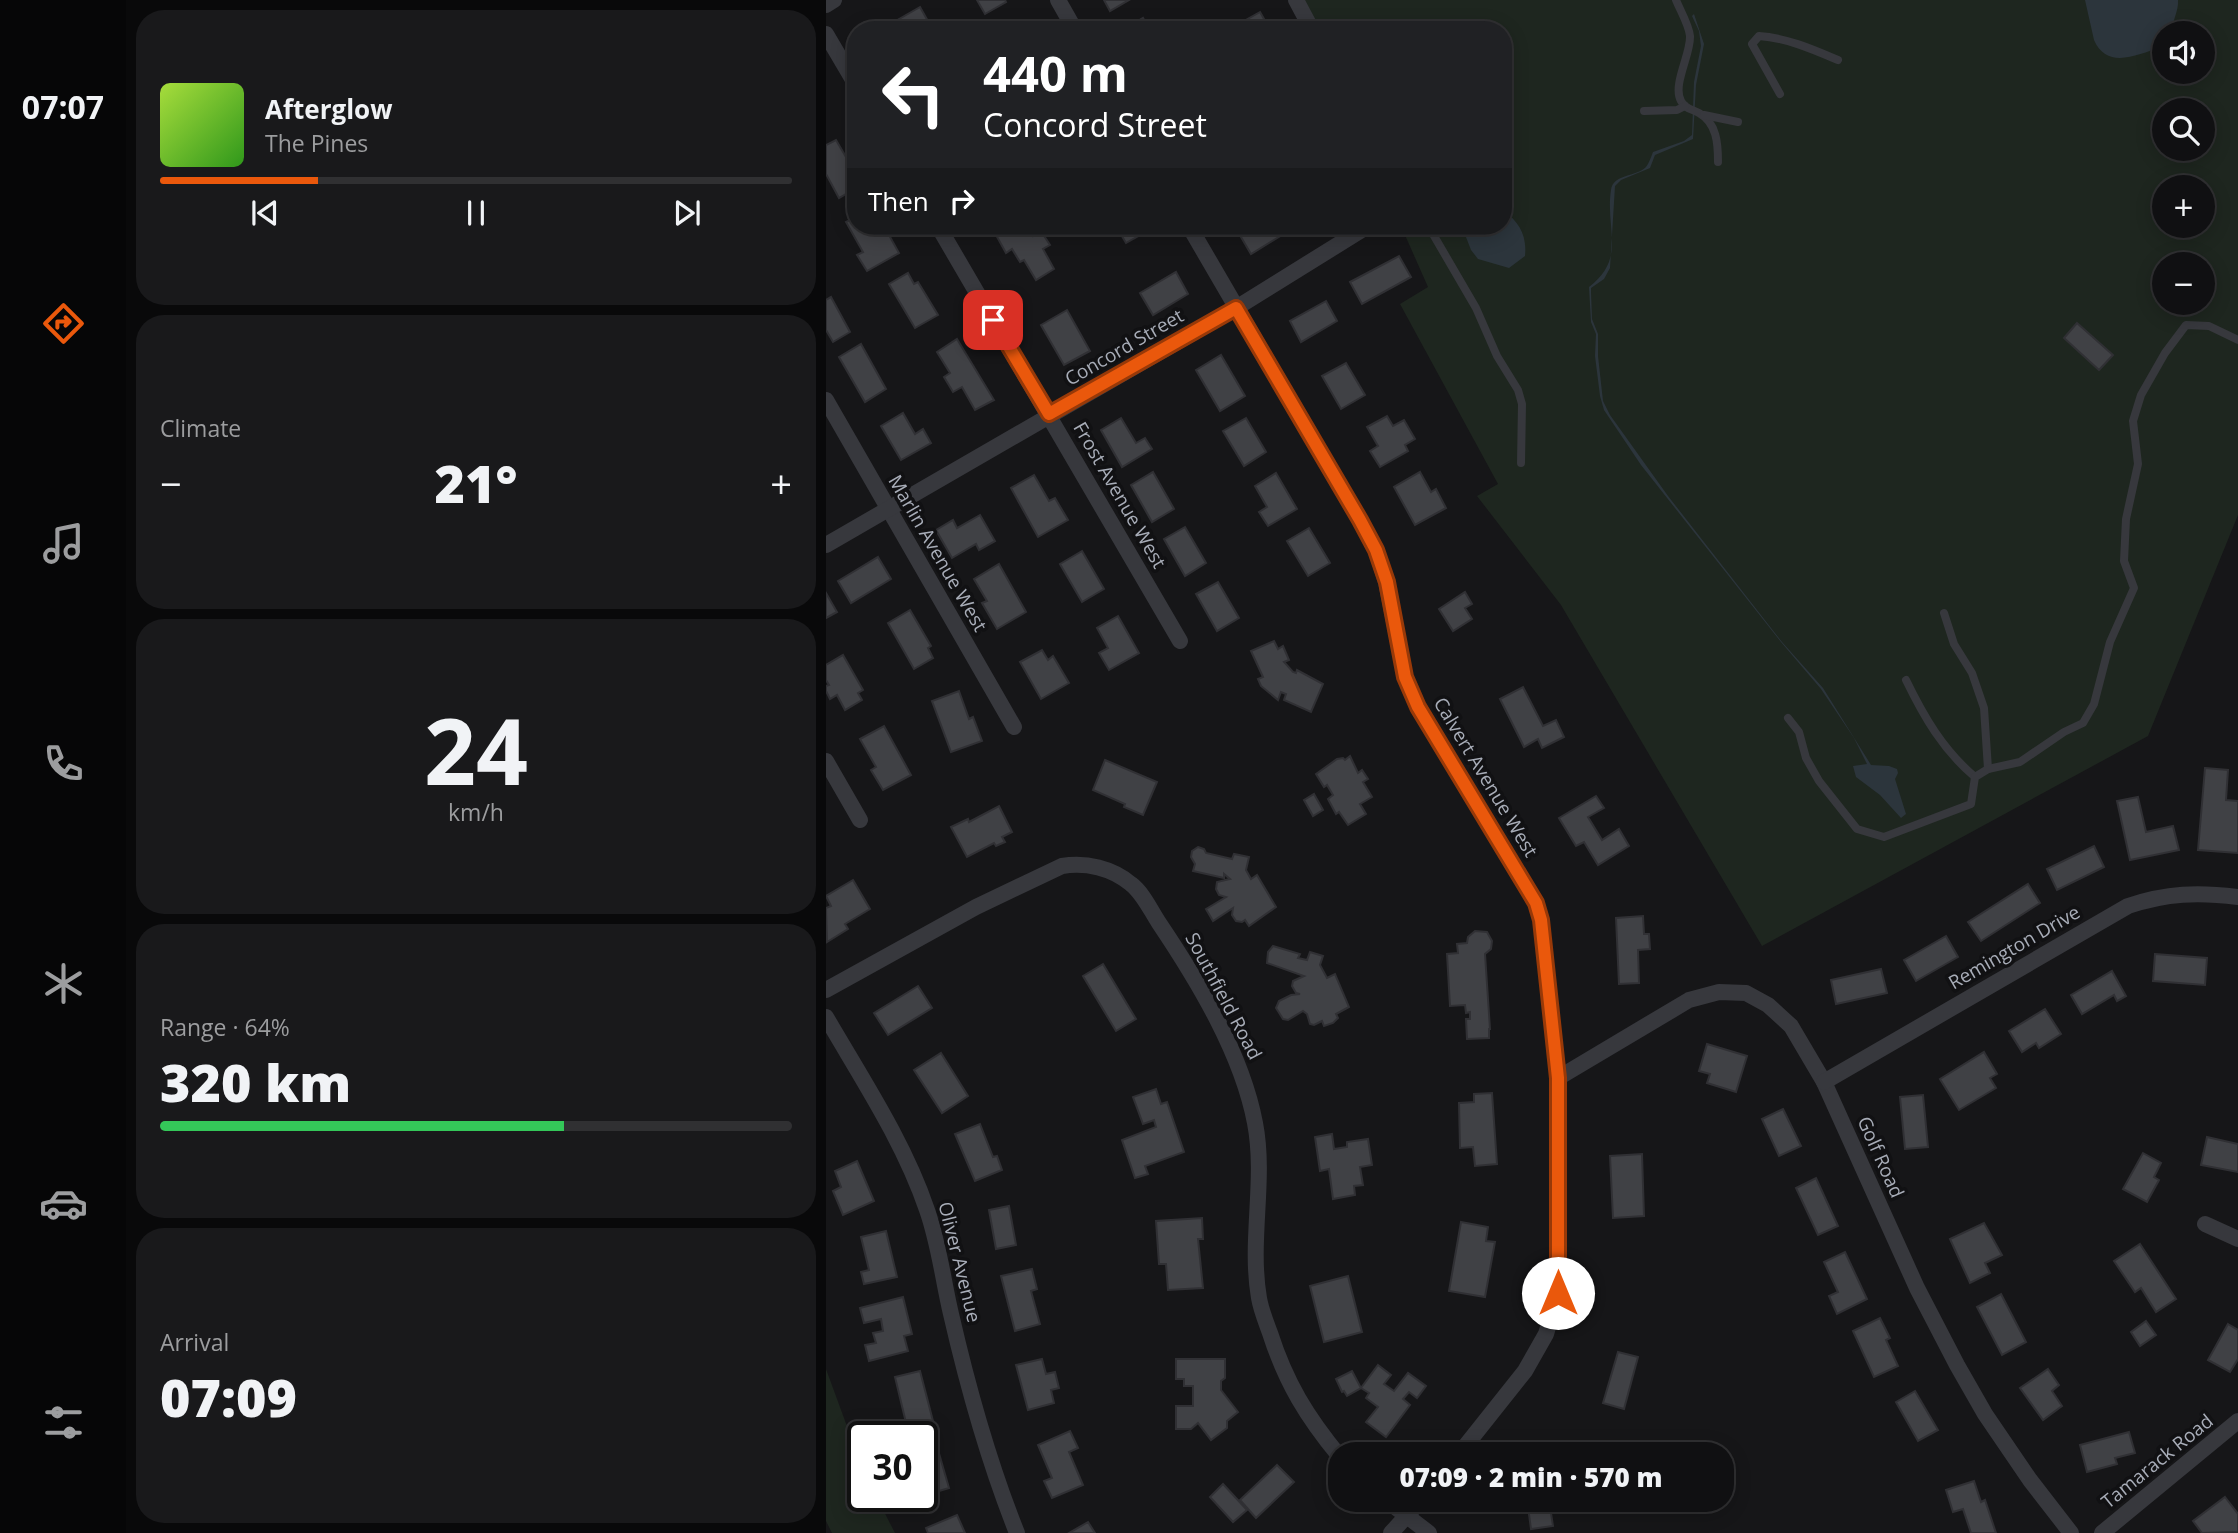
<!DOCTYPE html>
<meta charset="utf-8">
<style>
body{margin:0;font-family:"Open Sans",sans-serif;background:#19191b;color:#f1f3f6;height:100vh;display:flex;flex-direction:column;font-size:26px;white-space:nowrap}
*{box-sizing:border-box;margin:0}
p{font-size:23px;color:#9c9d9f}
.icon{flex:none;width:38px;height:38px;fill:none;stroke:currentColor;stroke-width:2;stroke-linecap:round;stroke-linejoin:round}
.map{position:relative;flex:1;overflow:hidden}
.panel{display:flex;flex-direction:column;gap:10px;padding:10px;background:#09090a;width:700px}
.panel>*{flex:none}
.top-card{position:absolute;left:21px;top:21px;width:665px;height:214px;border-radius:28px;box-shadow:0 4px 18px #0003,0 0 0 2px #303032;background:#202124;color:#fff;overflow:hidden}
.controls{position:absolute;left:1326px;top:21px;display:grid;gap:14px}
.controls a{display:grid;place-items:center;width:63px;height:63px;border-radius:50%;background:#101012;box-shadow:0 4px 18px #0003,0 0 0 2px #303032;font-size:35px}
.speed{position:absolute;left:21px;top:1421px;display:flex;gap:14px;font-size:35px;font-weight:700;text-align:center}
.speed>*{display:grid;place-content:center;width:91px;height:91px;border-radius:50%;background:#101012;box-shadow:0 4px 18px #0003,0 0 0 2px #303032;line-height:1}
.speed .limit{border:4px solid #111;border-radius:10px;background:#fff;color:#111}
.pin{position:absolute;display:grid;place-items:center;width:60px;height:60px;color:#fff;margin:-30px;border-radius:14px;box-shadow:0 4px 10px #0006}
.me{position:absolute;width:77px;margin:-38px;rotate:0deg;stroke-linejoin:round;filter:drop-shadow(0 0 5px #0008)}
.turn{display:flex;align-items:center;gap:24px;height:147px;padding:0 21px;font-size:32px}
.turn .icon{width:91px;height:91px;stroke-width:2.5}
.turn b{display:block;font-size:49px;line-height:60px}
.then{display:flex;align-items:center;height:66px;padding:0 21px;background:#0003;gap:14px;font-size:26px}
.big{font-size:52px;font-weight:800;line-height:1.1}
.panel .card{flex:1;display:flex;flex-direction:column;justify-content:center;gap:10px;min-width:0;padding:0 24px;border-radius:28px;background:#19191b}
.panel .dial{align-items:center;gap:0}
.dial b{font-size:91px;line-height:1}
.song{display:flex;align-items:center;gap:21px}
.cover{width:84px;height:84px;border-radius:10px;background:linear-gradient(135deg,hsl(80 70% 55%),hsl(110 70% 35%))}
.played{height:7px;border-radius:4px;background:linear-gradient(90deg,#ea580c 25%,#303032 25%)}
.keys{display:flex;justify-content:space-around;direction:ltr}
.heat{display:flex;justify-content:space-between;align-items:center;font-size:38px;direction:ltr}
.charge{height:10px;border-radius:5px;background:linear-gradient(90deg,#34c759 64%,#303032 0)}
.trip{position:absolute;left:502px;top:1442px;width:406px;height:70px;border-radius:28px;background:#101012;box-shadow:0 4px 18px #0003,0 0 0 2px #303032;font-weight:800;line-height:70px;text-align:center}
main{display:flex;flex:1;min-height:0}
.menu{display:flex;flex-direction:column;width:126px;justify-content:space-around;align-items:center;background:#060607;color:#9c9d9f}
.menu .icon{width:49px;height:49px}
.menu .active{color:#ea580c}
.menu b{font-size:32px;color:#f1f3f6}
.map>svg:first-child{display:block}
.green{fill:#1e261f;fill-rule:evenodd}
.water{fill:#2c353c}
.building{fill:#404145;stroke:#303034;stroke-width:2}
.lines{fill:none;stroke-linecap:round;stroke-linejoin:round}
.lane{stroke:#37383d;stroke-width:8}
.street{stroke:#37383d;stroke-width:16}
.route-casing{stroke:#983908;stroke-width:18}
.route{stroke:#ea580c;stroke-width:12}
.labels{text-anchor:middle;stroke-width:7;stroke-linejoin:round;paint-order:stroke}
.street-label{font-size:19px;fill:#a8adb8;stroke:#111113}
</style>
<main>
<nav class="menu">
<b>07:07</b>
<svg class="icon active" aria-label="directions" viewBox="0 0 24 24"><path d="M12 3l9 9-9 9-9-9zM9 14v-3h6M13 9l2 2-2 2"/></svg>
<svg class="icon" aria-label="music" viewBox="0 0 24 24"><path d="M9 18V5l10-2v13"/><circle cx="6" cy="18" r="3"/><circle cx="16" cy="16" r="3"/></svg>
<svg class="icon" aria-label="phone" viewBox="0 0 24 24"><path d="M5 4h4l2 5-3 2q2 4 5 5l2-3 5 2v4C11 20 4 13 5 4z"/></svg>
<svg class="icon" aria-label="climate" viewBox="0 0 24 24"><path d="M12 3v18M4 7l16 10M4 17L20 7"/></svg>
<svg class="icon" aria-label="car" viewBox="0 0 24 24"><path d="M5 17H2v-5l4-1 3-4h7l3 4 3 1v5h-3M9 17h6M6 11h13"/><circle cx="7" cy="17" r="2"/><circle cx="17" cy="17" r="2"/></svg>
<svg class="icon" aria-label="filters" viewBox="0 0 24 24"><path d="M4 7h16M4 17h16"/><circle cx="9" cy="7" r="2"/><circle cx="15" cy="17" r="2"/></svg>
</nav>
<section class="panel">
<div class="card">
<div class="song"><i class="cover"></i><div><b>Afterglow</b><p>The Pines</p></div></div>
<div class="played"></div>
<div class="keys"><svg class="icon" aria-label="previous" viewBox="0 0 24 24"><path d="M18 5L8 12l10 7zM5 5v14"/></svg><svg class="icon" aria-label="pause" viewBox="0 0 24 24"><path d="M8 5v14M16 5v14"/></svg><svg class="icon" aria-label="next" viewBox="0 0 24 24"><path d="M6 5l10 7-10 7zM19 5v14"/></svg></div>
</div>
<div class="card"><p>Climate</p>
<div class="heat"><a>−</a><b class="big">21°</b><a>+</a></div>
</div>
<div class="card dial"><b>24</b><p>km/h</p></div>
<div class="card"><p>Range · 64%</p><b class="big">320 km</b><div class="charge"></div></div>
<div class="card"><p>Arrival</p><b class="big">07:09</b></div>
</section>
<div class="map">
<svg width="1412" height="1533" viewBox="0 0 1412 1533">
<rect width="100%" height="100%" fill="#161618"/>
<!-- green -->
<g class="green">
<path d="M470,0H1412V515L1322,736L936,946L735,605L651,496L672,484L574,304L602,287L575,226H677V30H486ZM1339,33H1377V72H1339ZM1339,110H1377V149H1339ZM1339,187H1377V226H1339ZM1339,264H1377V303H1339Z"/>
<path d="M0,1369L37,1470V1496H50L69,1533H6L0,1521Z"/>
</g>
<!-- water -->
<g class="water">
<path d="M1259,0H1352C1353,12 1345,21 1347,33H1339V54L1335,47C1311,55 1281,70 1268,40Z"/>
<path d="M868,14L878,44L870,85L867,139L829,155L824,168L795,180L789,186L784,268L778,279L765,288V292L766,319L772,334V356L777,401L784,415L842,496L956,642L997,688L1045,765L1063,766L1071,769L1072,773L1069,779L1080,814L1075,818L1054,795L1030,777L1027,766L1041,764L1028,738L995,689L955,642L815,465L778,410L774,396L769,356L770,334L765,322L763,287C801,258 779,229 785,190C787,174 810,177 820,167C823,163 825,157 827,152L858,141L866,135L868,82L875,46L873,31L866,16Z"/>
<path d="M677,209C693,223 701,234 699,256L683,268L652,259L645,250L638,232L612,229L607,226H677Z"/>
</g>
<!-- building -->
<g class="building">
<path d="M151,0H179L180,2L159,14Z"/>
<path d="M278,0H303L284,11Z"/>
<path d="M94,7L107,30H54Z"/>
<path d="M434,12L442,26L441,30H413L411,25Z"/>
<path d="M317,18L324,30H297Z"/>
<path d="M10,140L30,174V188L13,198L0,174V145Z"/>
<path d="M30,217V226H58L73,253L41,271L31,255L37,252L20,222Z"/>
<path d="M187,226H201L207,236L215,231L224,245L217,249L228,269L210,280L198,260L194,262L186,249L180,253L170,235Z"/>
<path d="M290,226H321L323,230L300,243Z"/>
<path d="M423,226H457L461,232L425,254L412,232Z"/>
<path d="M573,256L585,277L536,304L524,282Z"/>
<path d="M350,272L362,294L327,315L314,293Z"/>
<path d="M82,273L88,284L92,282L112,315L89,328L63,284Z"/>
<path d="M5,297L24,332L7,342L0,330V300Z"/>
<path d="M500,301L511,321L475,342L464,321Z"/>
<path d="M241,310L264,351L238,365L215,325Z"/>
<path d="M1251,323L1287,355L1273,370L1238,338Z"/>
<path d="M131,339L168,400L149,410L136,387L127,392L118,377L124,373L111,352Z"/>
<path d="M35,344L60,389L39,402L13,357Z"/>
<path d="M395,355L419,396L394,411L370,370Z"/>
<path d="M520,363L539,395L515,409L496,376Z"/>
<path d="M77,413L89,434L97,429L105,443L75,460L55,426Z"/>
<path d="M561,416L567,426L578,420L589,439L579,445L582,451L554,467L544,451L552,446L541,427Z"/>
<path d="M295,418L310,443L319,438L326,449L296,467L275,430Z"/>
<path d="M420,418L440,452L418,466L397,431Z"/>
<path d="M327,472L348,509L326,522L305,485Z"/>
<path d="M594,472L605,492L610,489L620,508L589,525L568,487Z"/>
<path d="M450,473L471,509L442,526L433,512L441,507L429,486Z"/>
<path d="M208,475L223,501L229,498L242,520L212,537L185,488Z"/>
<path d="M154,515L169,541L153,550L150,544L126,558L110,530L127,520L131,528Z"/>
<path d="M359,527L380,563L359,576L338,539Z"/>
<path d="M483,528L504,563L482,576L461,541Z"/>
<path d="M256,551L278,589L256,602L234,564Z"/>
<path d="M52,557L65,579L25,603L12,581Z"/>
<path d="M173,564L200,612L171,629L156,603L161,601L148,579Z"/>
<path d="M392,582L413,618L391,631L370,594Z"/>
<path d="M639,592L646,604L639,608L646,619L627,631L613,609Z"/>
<path d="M0,593L11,612L0,618Z"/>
<path d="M84,610L105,646L102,648L107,658L88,669L62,623Z"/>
<path d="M292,616L313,653L283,670L273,653L282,648L271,628Z"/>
<path d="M448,641L452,649L457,646L463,660L458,662L467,672L470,673L471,670L497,684L485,712L458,700L460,694L455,692L452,700L435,686L432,679L437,677L425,651Z"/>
<path d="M216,650L222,660L227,656L243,683L215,699L194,662Z"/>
<path d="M17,655L37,690L32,693L36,700L19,710L11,695L4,699L0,691V686L3,685L0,680V665Z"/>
<path d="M697,687L717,726L730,720L738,737L716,748L712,739L698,747L674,699Z"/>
<path d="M133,691L143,719L147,717L156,741L125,752L106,701Z"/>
<path d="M58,726L85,775L57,790L45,770L50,767L34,739Z"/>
<path d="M524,756L532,773L536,770L542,779L537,782L546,797L534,804L540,814L522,825L513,812L510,814L502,799L507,795L501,785L498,787L490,774L511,759L517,758L519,760Z"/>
<path d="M279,760L331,782L317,815L298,807L299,804L267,790Z"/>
<path d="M1379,768L1402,770L1400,800L1412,801V853L1372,850Z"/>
<path d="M488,794L497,810L487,816L478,800Z"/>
<path d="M770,796L778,808L762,817L776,840L793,829L803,846L772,865L758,842L750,846L733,818Z"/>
<path d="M1312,797L1320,832L1347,826L1353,850L1304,860L1291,801Z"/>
<path d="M173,806L186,832L176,837L179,842L170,846L168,843L141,857L125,827L142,819L143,822Z"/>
<path d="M1268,846L1278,867L1231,890L1221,869Z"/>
<path d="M372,847L378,849L380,853L406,859L408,854L423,857L420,870L425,879L431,875L450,907L423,926L419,920L416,922L410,921L406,915L407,908L387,921L380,909L400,897L393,895L390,889L391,882L404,879L398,874V878L367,871L369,864L365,857L366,851Z"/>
<path d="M27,880L44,909L19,924L22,929L1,942L0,908L5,906L0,896Z"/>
<path d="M1202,884L1214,903L1155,941L1142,922Z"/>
<path d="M817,916L818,934H823L824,949L812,950L813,983L793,984L790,918Z"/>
<path d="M649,931L661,932L666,941L665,949L659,954L664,1029H663V1038L641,1039L640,1019H644V1012L640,1013L639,1005L624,1006L621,954L632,953L631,944L641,943L642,937Z"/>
<path d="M1120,936L1132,957L1090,981L1078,960Z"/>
<path d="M447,946L474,954L472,958L481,960L484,952L497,956L494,965L501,978L509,974L523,1007L510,1014L512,1018L507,1023L498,1026L496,1021L488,1025L484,1024L481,1014L477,1011L462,1020L457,1019L450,1008L453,1001L465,995L474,994L470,993L466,986L467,981L478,976L441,963L442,952Z"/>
<path d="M1329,954L1381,958L1379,985L1327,981Z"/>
<path d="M277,964L310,1019L290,1031L257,976Z"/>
<path d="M1055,969L1061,993L1010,1004L1005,980Z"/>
<path d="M1286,971L1300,996L1291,1001L1288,995L1256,1014L1245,995Z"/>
<path d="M92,986L106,1008L62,1035L48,1013Z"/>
<path d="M1219,1009L1235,1034L1213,1048L1210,1043L1196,1052L1183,1031Z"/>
<path d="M881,1044L921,1056L910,1092L881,1083L884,1074L873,1071Z"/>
<path d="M1158,1052L1171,1074L1164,1078L1170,1088L1133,1110L1114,1079Z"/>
<path d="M115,1053L142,1096L116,1113L88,1070Z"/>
<path d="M330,1089L335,1104L341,1102L358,1152L319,1166L322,1174L309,1178L296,1140L330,1127L328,1120L317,1124L307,1097Z"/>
<path d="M666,1093L671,1164L649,1166L647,1147L634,1148L633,1103L648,1102V1094Z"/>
<path d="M1097,1095L1102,1147L1079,1149L1074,1097Z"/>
<path d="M957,1109L975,1146L953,1156L936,1119Z"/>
<path d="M154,1124L167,1157L171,1156L176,1170L149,1181L129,1134Z"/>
<path d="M506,1134L508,1149L521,1147V1142L542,1139L546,1165L534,1167L537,1185L528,1186L529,1195L507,1199L503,1169L494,1171L489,1137Z"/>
<path d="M1381,1137L1412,1144V1172L1375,1165Z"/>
<path d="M1317,1153L1335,1163L1328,1177L1333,1180L1321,1202L1297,1189Z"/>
<path d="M816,1154L818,1216L787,1218L784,1156Z"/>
<path d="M31,1161L48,1201L17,1215L7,1191L15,1187L9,1171Z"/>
<path d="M990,1178L1012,1226L992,1235L970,1188Z"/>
<path d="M183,1206L190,1245L170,1249L163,1210Z"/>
<path d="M376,1218L377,1239H372L377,1288L342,1290L340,1264H333L330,1221Z"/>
<path d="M635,1222L662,1227L660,1241L669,1242L659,1297L623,1291Z"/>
<path d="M1158,1223L1176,1255L1159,1263L1164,1273L1144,1283L1124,1239Z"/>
<path d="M60,1231L71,1277L38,1284L35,1272L43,1270L35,1237Z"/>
<path d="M1314,1244L1350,1299L1330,1312L1315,1288L1309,1292L1288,1261Z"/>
<path d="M1019,1252L1041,1299L1011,1314L1003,1296L1012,1292L998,1262Z"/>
<path d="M206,1269L211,1289L205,1291L214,1324L189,1331L175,1276Z"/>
<path d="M522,1276L536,1332L498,1342L484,1286Z"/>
<path d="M1175,1294L1200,1342L1176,1355L1151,1307Z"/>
<path d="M77,1297L86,1334L78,1336L82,1351L43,1361L39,1345L50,1343L47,1333L57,1331L55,1319L38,1323L34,1308Z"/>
<path d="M1054,1318L1064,1338L1060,1340L1072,1366L1048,1377L1027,1331Z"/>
<path d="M1320,1321L1330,1335L1314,1346L1305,1332Z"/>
<path d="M1402,1324L1412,1330V1359L1404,1372L1382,1360Z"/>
<path d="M792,1352L812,1357L798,1409L777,1403Z"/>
<path d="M216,1359L220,1374L229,1372L233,1388L225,1390L228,1403L202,1410L190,1365Z"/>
<path d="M350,1359H399V1378L395,1381V1390L412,1412L401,1421V1428L385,1440L372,1423L365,1429H350V1406H367V1386H358V1379H350Z"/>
<path d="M552,1365L565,1375L558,1384L568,1391L582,1373L600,1386L591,1398L583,1392L577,1399L584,1405L560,1437L540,1422L552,1407L540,1398L543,1393L535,1388Z"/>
<path d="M1222,1369L1233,1385L1226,1391L1236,1406L1217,1420L1194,1388Z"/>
<path d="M94,1371L107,1421L81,1427L69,1377Z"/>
<path d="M526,1371L535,1388L521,1396L518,1391L516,1392L510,1379Z"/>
<path d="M1089,1391L1112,1430L1092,1441L1070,1402Z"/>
<path d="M244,1431L252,1448L243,1452L257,1485L226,1498L218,1481L226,1478L212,1445Z"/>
<path d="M1303,1432L1309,1453L1289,1458L1291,1464L1261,1472L1254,1445Z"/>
<path d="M110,1443L123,1488L90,1498V1496H96V1447Z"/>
<path d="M451,1465L468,1482L430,1518L414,1500Z"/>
<path d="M1148,1481L1155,1502L1159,1500L1170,1533H1145L1137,1509L1127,1512L1120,1490Z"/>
<path d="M397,1484L421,1510L407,1522L384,1497Z"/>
<path d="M1399,1497L1412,1514V1532L1376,1533L1367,1521Z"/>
<path d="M701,1500H723L727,1526L705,1529Z"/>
<path d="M131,1515L139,1533H102L100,1528Z"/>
<path d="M262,1522L269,1533H243Z"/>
</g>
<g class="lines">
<!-- lane -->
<g class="lane">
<path d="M850,0C854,10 863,25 864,36C865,54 846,85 855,101C859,109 866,109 873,113C891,123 892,144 892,162"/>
<path d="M954,94L926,44L933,36C961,38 986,49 1012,60"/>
<path d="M818,111L851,110L859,106"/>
<path d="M878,115L912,122"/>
<path d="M604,229L650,308L671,356L692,390L696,404L695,463"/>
<path d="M1118,613L1128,644L1146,673L1158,708L1162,769"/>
<path d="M1080,680C1098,717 1117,750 1149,777"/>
<path d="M962,718L973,732L980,758L993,781L1031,829L1058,837L1145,804L1149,777L1162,769L1194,762L1238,732L1257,723L1268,704L1284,642L1308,588L1298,561L1300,519L1312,464L1307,421L1315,395L1339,353L1360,325L1383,326L1412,340"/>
</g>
<!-- street -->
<g class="street">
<path d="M232,0L249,30"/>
<path d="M470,0L486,30"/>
<path d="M0,5L8,0"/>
<path d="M0,34L30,85"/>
<path d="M112,226L354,641"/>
<path d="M363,226L534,520L550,550L560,582L579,677L592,707L710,903L715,920L732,1078V1293L720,1334L699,1371L633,1454"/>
<path d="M0,400L188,727"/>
<path d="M0,545L410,308L542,226"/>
<path d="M0,761L34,820"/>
<path d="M0,990L150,907L236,866C260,862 286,868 305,884C317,893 325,911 333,923C372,981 416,1054 429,1123C440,1180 423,1240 433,1298C435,1310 440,1322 444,1333C460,1383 481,1417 514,1457"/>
<path d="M0,1017C36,1079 78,1142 101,1210C113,1244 117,1280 125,1314C142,1388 163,1463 191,1533"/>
<path d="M732,1078L863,1000L893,992L920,993L942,1005L965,1026L998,1082L1091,1288L1131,1365L1159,1414L1204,1480L1245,1533"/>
<path d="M998,1082L1302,906C1341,893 1372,892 1412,897"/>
<path d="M1379,1224L1412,1239"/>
<path d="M560,1500L603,1533"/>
<path d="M565,1533L595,1500"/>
<path d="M1276,1533L1412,1421"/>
</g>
</g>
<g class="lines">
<defs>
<path id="route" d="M167,320L223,414L410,308L534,520L550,550L561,582L579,677L592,707L710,903L715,920L732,1078V1293"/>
</defs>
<!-- route casing -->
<use href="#route" class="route-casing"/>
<!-- route -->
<use href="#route" class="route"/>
</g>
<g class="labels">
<!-- street labels -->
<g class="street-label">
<text transform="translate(298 347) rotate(-30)" y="7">Concord Street</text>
<text transform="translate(294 495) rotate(60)" y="7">Frost Avenue West</text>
<text transform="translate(112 553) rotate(60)" y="7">Marlin Avenue West</text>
<text transform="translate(660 777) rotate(59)" y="7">Calvert Avenue West</text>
<text transform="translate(1188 947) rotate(-30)" y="7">Remington Drive</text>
<text transform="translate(398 996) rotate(62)" y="7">Southfield Road</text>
<text transform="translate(1055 1157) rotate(66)" y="7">Golf Road</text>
<text transform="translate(134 1262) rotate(76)" y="7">Oliver Avenue</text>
<text transform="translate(1331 1461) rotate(-39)" y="7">Tamarack Road</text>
</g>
</g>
</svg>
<div class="controls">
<a><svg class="icon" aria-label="sound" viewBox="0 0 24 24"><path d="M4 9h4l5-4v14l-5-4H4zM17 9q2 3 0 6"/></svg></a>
<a><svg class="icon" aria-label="search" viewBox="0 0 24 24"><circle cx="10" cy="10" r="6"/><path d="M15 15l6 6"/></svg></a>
<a>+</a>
<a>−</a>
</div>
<div class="speed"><div class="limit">30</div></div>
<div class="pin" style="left:167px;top:320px;background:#d93025"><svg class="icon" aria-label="arrive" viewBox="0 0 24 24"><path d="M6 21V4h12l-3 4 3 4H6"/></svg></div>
<svg class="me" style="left:732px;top:1293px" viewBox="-20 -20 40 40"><circle r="19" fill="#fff"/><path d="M0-13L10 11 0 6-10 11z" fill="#ea580c"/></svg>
<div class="trip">07:09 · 2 min · 570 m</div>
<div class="top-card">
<div class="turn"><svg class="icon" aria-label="left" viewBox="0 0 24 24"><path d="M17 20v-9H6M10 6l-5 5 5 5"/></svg><div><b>440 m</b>Concord Street</div></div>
<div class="then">Then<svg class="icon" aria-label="right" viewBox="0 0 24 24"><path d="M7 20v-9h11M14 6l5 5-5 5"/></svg></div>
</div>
</div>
</main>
